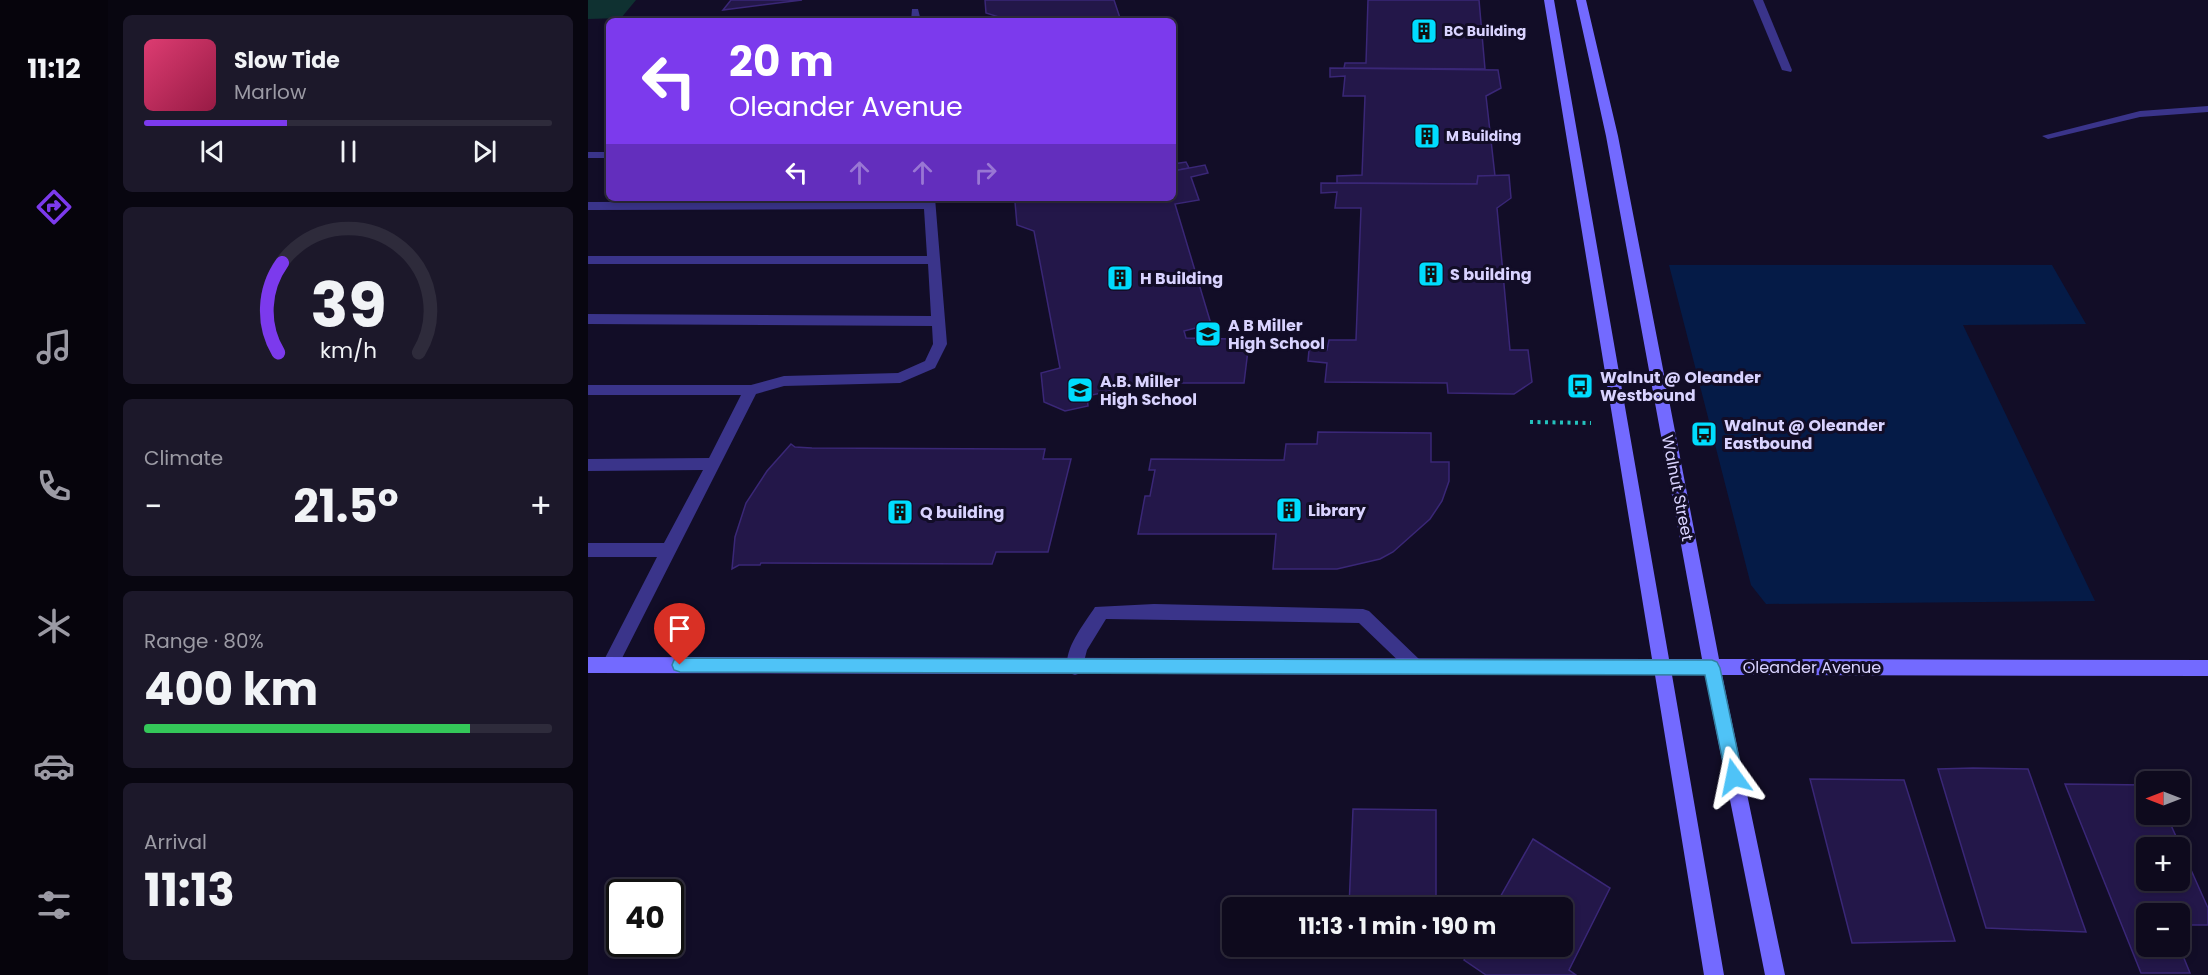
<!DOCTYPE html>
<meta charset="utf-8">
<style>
body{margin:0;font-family:Poppins,sans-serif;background:#1c182a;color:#f1f3f6;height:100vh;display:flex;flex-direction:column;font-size:22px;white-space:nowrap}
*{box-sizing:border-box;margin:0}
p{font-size:20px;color:#9b9aa4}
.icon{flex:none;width:33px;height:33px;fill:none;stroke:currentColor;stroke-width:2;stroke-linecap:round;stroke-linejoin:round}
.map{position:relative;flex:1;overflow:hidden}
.drawer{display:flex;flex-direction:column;gap:15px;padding:15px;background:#080610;width:480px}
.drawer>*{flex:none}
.guide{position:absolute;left:18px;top:18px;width:570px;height:183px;border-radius:9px;box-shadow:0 3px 9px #0003,0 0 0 2px #2e2b3b;background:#7c3aed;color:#fff;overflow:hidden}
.needle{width:39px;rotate:270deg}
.fabs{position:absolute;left:1548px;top:771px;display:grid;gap:12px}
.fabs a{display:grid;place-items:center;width:54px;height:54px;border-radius:9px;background:#0e0a1d;box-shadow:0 3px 9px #0003,0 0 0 2px #2e2b3b;font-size:30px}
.speed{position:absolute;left:18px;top:879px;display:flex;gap:12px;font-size:30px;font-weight:700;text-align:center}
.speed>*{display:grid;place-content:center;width:78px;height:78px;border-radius:50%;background:#0e0a1d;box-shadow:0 3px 9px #0003,0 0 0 2px #2e2b3b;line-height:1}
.speed .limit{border:3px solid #111;border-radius:9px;background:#fff;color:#111}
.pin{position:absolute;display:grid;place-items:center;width:51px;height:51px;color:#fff;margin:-62px -26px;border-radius:50% 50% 50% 0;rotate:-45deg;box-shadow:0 0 6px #0007}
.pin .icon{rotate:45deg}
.me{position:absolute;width:66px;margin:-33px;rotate:348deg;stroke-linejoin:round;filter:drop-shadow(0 0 4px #0008)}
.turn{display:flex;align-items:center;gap:21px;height:126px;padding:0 24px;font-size:27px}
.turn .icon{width:78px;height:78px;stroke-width:2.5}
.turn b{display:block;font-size:42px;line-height:51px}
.lanes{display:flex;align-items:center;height:57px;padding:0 24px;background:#0003;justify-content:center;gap:30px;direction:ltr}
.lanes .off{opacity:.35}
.big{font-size:45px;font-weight:700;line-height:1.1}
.drawer .card{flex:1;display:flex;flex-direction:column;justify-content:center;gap:9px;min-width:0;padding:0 21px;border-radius:9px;background:#1c182a}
.drawer .dial{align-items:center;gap:0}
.dial svg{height:156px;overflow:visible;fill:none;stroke:#2e2b3b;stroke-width:7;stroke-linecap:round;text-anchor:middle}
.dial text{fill:#f1f3f6;stroke:none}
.song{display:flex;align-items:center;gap:18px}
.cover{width:72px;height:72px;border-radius:9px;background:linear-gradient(135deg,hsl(340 70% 55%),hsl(340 70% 35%))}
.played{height:6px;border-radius:3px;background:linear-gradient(90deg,#7c3aed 35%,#2e2b3b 35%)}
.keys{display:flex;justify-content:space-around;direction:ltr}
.heat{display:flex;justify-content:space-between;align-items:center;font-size:33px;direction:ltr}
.charge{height:9px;border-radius:4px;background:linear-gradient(90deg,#34c759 80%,#2e2b3b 0)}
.trip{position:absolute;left:634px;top:897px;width:351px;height:60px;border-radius:9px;background:#0e0a1d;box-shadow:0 3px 9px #0003,0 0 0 2px #2e2b3b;font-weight:700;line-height:60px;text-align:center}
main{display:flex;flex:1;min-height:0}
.dock{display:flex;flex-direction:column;width:108px;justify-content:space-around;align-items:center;background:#06040c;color:#9b9aa4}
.dock .icon{width:42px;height:42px}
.dock .active{color:#7c3aed}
.dock b{font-size:27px;color:#f1f3f6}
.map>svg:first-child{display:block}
.green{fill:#0f3131}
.water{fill:#051b47}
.building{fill:#231749;stroke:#3a2777;stroke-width:1.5;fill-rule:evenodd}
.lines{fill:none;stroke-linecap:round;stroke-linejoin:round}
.path{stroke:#24c2bd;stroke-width:4;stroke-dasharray:3 4.5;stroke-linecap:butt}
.lane{fill:#3a348a;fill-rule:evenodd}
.street{fill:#3a348a;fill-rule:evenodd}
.secondary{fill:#736aff;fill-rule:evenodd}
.route{fill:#4fc3f7;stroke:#337fa1;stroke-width:1.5}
.labels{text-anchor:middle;stroke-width:6;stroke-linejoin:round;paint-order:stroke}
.far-poi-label{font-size:14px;font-weight:bold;fill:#d9d3ff;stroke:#120d27;text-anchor:start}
.poi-label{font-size:16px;font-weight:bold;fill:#d9d3ff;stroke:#120d27;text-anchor:start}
.street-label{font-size:16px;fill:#d9d3ff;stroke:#120d27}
</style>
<main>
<nav class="dock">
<b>11:12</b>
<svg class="icon active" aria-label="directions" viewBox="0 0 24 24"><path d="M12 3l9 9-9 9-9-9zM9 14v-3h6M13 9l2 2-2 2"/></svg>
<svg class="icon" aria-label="music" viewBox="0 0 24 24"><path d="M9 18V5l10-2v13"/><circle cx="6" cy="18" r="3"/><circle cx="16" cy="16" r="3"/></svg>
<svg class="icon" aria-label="phone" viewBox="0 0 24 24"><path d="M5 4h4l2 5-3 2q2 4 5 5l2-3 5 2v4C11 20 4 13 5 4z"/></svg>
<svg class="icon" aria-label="climate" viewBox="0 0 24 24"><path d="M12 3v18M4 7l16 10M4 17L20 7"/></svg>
<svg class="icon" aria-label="car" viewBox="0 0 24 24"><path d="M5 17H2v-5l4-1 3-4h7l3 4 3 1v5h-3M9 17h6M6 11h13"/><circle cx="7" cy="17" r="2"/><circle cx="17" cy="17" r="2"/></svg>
<svg class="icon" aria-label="filters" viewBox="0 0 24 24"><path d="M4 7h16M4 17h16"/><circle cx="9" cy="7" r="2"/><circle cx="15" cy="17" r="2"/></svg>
</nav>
<section class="drawer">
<div class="card">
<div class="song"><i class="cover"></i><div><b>Slow Tide</b><p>Marlow</p></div></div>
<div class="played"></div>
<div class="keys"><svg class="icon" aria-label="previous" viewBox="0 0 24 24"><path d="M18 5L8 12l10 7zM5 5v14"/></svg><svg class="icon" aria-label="pause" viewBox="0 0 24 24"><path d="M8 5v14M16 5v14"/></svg><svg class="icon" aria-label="next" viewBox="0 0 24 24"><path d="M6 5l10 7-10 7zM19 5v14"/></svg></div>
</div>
<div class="card dial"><svg viewBox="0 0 100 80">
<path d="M14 69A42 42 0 1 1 86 69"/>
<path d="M14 69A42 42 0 0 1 16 23" stroke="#7c3aed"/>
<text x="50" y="56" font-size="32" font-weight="700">39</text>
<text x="50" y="72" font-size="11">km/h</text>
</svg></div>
<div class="card"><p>Climate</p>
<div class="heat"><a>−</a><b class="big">21.5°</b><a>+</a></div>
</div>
<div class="card"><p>Range · 80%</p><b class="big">400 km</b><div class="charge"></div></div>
<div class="card"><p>Arrival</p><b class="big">11:13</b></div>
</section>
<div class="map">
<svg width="1620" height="975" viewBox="0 0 1620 975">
<rect width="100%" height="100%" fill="#120d27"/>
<!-- green -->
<path class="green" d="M0,0H48L33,18L0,19Z"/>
<!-- water -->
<path class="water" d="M1081,265H1464L1498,324L1375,325L1507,601L1178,604L1163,585Z"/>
<!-- building -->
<g class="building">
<path d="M143,0H214L135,10Z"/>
<path d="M397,0H526L533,21H412L411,17L398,13Z"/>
<path d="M780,0H891L897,69L756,68L757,63H778Z"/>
<path d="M742,68L910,70L913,88L898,96L907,176H890L889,184L749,183V176L774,175L777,96H755L757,76L742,77Z"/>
<path d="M598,162L601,168L585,171V164Z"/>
<path d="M617,165L620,173L603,177L611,200L587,204L623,324L596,331L598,338L644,339L643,350H660L656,383H560L499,396L500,406L477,411L456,402L453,373L472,368L446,231L429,225L427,202L447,198H585V171Z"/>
<path d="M921,175L923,198L909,208L922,350H940L944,382L926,394L860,393L859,383L737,382L739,363L720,361L721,350H739L741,340H768L773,208H747L749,192L733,193V183L889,184L890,176Z"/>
<path d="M730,432L843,433V462H861V481L854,501L842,519L805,552L792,559L749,569H685L688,534H550L557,496H562L567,470H561L563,459L696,460L698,444H729Z"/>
<path d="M203,444L207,447L224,448L457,449L455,459H483L460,552H408L404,564L173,563L172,565H151L144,569L147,537L158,503L179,471Z"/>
<path d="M1385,768L1440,769L1498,932L1398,928L1350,769Z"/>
<path d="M1222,779L1316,780L1367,941L1264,943Z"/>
<path d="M1477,784L1558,785V814H1578L1620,908V925H1592V914H1558V946H1591L1602,973H1553ZM1558,848H1592V880H1558Z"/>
<path d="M765,809L848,810V908H761Z"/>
<path d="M945,839L1022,888L981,970L988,975H898L876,960L884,946H975V908H906Z"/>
</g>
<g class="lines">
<!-- path -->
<path class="path" d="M942,422L1003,423"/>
<!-- lane -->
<g class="lane">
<path d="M324,9H330L333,21H323Z"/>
<rect x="0" y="152" width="21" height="6"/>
<path d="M335,198H347L359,344L347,368L312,383L196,386L168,394L28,670L22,673L16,670L14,665L16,660L69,557H0V543H76L115,470L0,471V459L121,458L153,395H0V385H163L196,376L310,373L337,361L345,344L344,326L0,324V314L343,316L340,264H0V256H339L336,209L0,210V202L335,201Z"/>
<path d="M566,604L775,609L781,611L833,661L835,666L833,671L827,674L821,671L771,623L518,619L499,650L493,673L487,675L481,673C472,652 497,623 507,607Z"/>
</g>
<!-- street -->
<g class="street">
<path d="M1165,0H1175L1204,70L1203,72L1194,70Z"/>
<path d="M1620,106V112L1552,117L1460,139L1454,136L1552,111Z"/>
</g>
<!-- secondary -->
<path class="secondary" d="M956,0H966L1081,659H1114L1018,136L988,0H998L1030,136L1131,659L1620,660V676L1134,675L1197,975H1177L1117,675H1084L1136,975H1116L1067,675L0,673V657L1064,659Z"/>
</g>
<!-- route -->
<path class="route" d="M92,658L1124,660L1129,662L1132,668L1155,777L1152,783L1146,786L1141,783L1138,777L1117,675L92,672L86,670L84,665L86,660Z"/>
<!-- icons -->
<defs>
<symbol id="building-square" viewBox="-11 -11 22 22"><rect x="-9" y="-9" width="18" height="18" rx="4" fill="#00dcfe" stroke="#120d27"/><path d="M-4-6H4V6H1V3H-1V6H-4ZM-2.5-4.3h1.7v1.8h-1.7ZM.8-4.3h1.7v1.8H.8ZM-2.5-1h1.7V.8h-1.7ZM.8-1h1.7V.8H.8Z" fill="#111"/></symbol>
<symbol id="school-square" viewBox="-11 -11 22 22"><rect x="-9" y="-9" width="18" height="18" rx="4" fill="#00dcfe" stroke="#120d27"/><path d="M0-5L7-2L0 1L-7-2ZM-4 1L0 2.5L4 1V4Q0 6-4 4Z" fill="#111"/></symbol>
<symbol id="bus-square" viewBox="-11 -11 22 22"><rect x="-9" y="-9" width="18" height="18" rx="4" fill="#00dcfe" stroke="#120d27"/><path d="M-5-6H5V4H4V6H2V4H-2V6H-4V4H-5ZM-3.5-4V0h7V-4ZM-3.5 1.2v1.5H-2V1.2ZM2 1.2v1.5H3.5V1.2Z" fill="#111"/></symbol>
</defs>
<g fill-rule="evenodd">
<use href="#building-square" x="821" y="16" width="30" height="30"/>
<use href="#building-square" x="824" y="121" width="30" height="30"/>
<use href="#building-square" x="828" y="259" width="30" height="30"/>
<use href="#building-square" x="517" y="263" width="30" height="30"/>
<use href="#school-square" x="605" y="319" width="30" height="30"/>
<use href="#bus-square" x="977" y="371" width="30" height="30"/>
<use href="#school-square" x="477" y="375" width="30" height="30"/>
<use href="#bus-square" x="1101" y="419" width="30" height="30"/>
<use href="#building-square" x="686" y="495" width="30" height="30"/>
<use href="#building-square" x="297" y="497" width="30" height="30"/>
</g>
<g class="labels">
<!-- far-poi labels -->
<g class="far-poi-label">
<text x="856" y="36">BC Building</text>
<text x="858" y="141">M Building</text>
</g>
<!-- poi labels -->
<g class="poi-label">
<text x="862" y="280">S building</text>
<text x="552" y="284">H Building</text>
<text x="640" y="331">A B Miller<tspan x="640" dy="18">High School</tspan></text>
<text x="1012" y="383">Walnut @ Oleander<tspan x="1012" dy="18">Westbound</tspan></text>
<text x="512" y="387">A.B. Miller<tspan x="512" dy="18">High School</tspan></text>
<text x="1136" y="431">Walnut @ Oleander<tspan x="1136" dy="18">Eastbound</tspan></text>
<text x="720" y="516">Library</text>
<text x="332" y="518">Q building</text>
</g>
<!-- street labels -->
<g class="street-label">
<text transform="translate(1090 488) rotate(79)" y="6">Walnut Street</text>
<text x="1224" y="673">Oleander Avenue</text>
</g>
</g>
</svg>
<div class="fabs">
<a><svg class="needle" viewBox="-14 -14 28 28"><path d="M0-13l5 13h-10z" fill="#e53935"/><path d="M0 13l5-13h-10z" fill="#9b9aa4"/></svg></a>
<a>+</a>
<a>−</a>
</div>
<div class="speed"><div class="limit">40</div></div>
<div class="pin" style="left:92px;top:665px;background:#d93025"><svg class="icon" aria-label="arrive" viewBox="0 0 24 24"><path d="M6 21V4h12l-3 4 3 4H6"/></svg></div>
<svg class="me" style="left:1146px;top:777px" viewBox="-20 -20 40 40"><path d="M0-17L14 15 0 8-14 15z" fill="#4fc3f7" stroke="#fff" stroke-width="4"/></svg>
<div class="trip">11:13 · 1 min · 190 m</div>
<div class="guide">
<div class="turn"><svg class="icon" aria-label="left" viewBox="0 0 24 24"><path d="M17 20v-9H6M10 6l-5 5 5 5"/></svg><div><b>20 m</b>Oleander Avenue</div></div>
<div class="lanes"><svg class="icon" aria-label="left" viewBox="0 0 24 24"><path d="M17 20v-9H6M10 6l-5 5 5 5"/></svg><svg class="icon off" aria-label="ahead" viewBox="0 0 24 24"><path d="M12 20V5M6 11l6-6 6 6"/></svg><svg class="icon off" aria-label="ahead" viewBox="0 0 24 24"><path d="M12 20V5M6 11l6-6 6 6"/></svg><svg class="icon off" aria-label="right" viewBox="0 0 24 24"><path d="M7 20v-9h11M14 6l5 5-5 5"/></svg></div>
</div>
</div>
</main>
